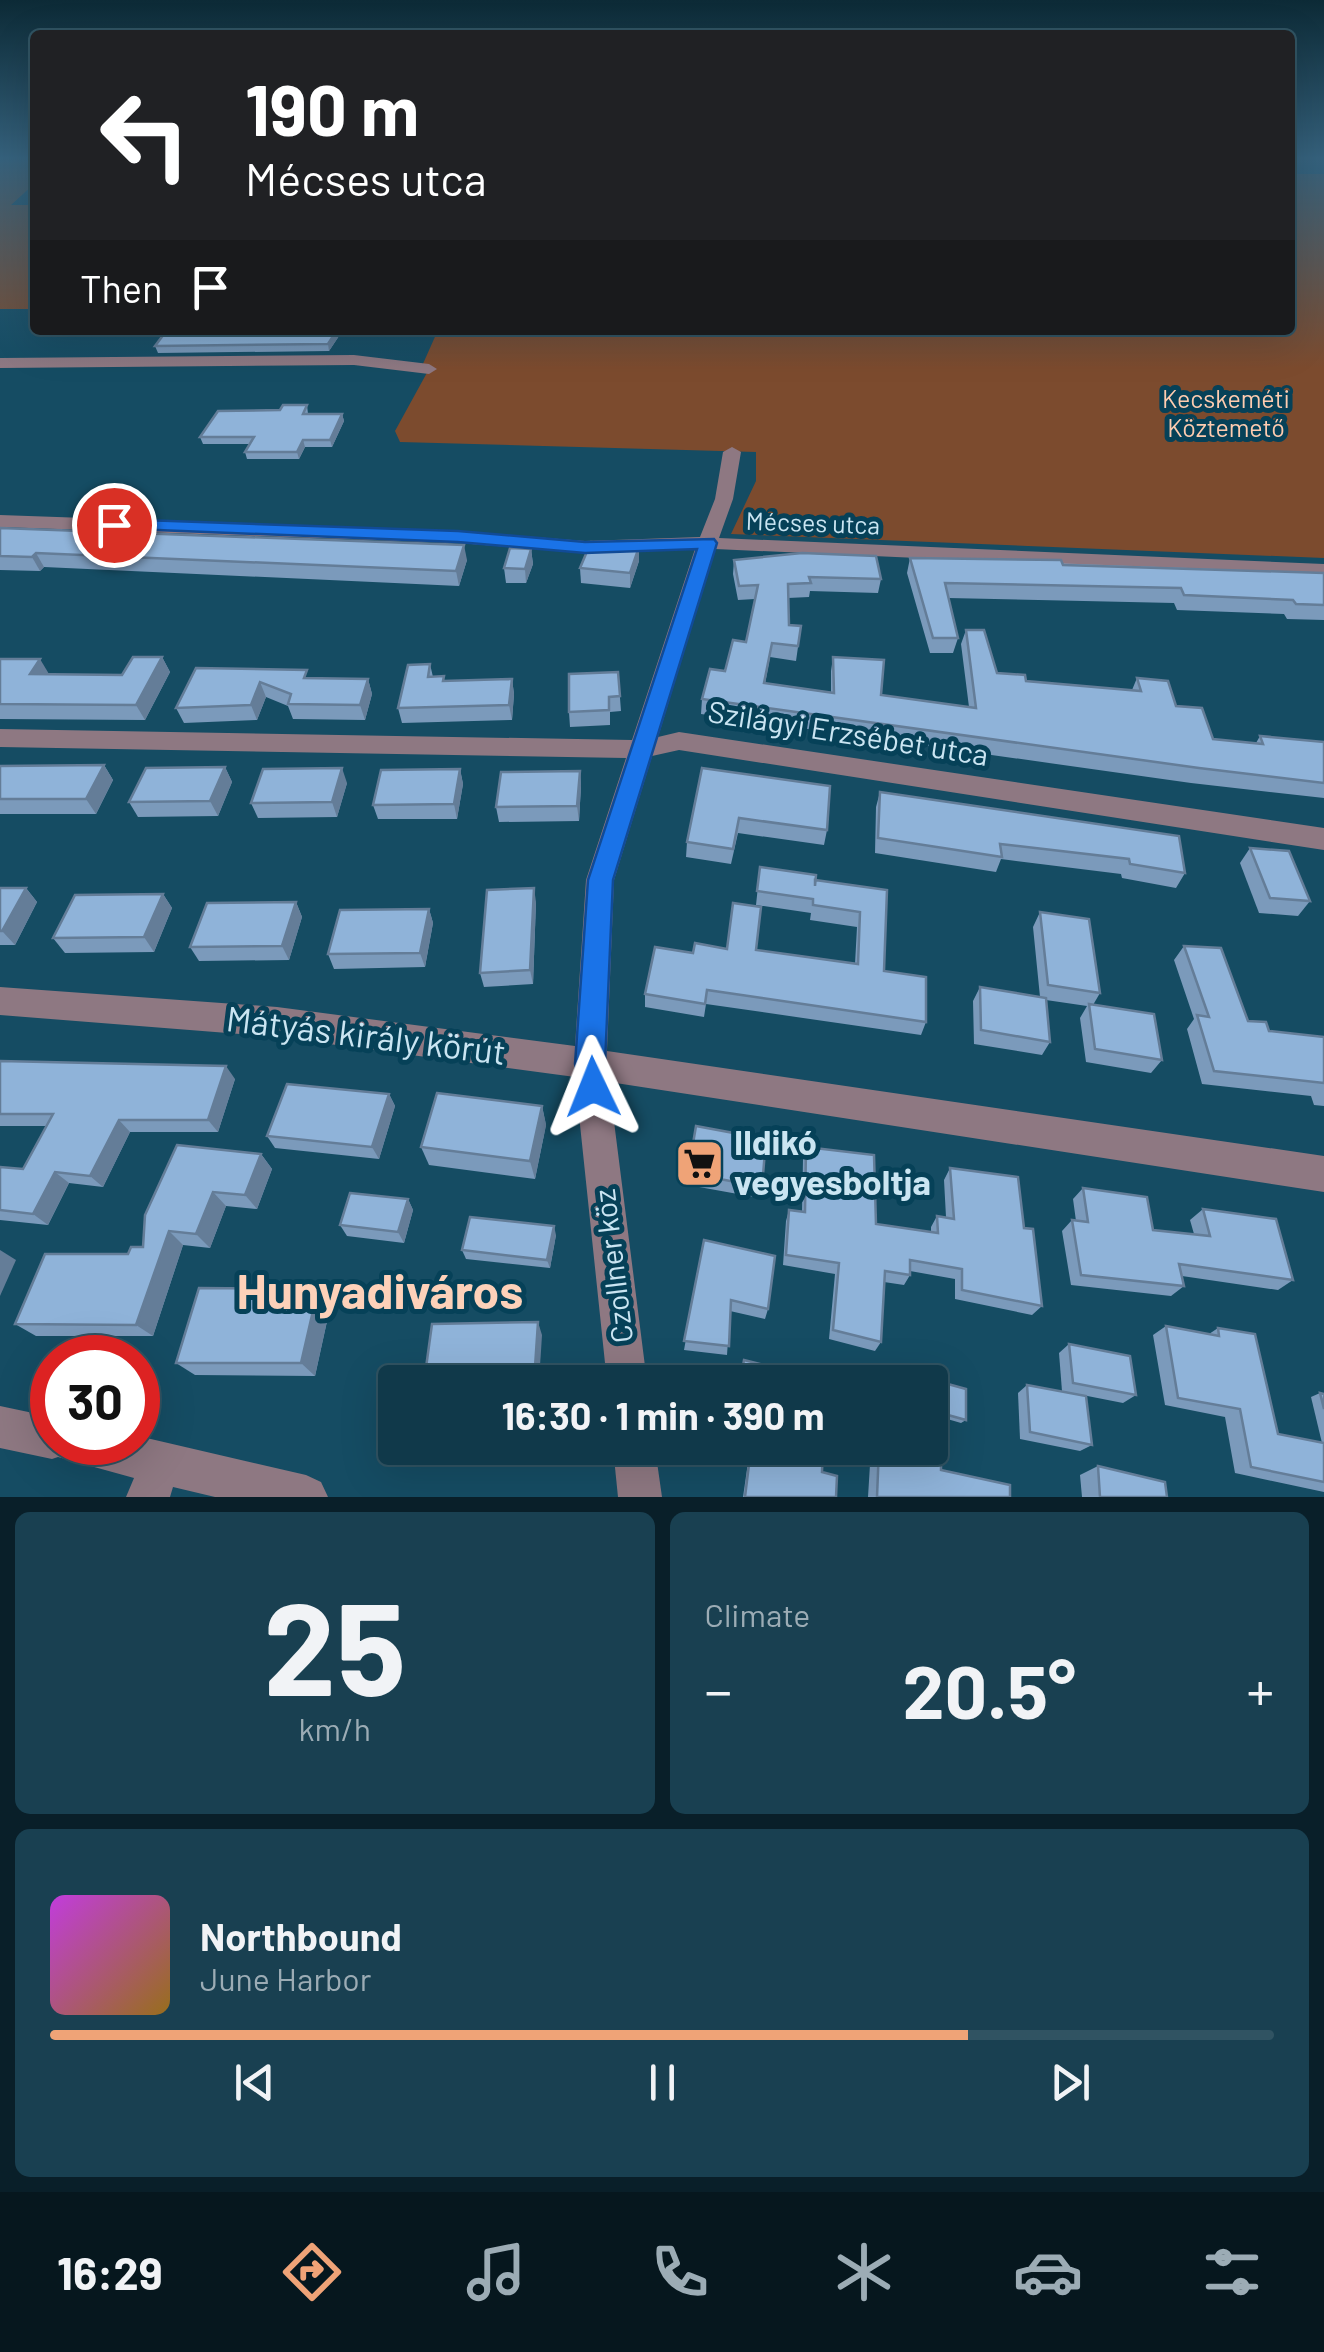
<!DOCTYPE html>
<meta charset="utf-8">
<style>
body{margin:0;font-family:Barlow,sans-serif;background:#194051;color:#f1f3f6;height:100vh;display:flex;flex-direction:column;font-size:38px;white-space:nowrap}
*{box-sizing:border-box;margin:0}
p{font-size:32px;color:#9cacb5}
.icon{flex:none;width:55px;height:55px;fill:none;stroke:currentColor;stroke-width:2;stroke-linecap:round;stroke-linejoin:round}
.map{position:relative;height:1497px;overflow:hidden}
.panel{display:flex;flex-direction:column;gap:15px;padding:15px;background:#091f29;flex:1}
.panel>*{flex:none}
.guide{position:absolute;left:30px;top:30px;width:1265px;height:305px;border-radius:10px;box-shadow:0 10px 40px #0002,0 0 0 2px #305362;background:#202124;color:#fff;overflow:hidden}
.speed{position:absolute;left:30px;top:1335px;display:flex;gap:20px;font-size:50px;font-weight:700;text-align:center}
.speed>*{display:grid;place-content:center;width:130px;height:130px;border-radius:50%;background:#10394a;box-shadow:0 10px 40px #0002,0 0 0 2px #305362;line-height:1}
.speed .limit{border:15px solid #d22;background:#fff;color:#111}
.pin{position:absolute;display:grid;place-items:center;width:85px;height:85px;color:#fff;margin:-42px;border:5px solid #fff;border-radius:50%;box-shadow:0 2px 10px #0007}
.me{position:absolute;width:110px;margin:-55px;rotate:358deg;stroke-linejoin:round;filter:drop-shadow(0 0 8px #0008)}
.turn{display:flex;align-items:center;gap:35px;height:210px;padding:0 50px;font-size:45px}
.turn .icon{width:130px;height:130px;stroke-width:2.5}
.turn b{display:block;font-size:70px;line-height:85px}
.then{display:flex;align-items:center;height:95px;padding:0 50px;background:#0003;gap:20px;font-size:38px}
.big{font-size:75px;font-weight:700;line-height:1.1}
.panel .card{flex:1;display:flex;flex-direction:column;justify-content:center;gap:15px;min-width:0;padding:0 35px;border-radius:15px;background:#194051}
.panel .dial{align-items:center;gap:0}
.dial b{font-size:130px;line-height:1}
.song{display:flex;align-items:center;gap:30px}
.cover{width:120px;height:120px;border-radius:15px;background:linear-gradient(135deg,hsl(290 70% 55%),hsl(40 70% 35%))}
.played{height:10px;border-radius:5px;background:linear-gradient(90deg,#efa377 75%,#305362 75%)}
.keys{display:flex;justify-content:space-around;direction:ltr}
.heat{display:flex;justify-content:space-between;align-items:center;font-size:55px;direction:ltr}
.panel .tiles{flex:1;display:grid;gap:15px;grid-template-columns:1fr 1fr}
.card:last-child{grid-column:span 2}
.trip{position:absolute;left:378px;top:1365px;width:570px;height:100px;border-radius:10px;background:#10394a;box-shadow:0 10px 40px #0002,0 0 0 2px #305362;font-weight:700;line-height:100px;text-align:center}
.tabs{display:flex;height:160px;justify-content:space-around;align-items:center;background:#06171e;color:#9cacb5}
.tabs .icon{width:70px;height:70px}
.tabs .selected{color:#efa377}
.tabs b{font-size:45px;color:#f1f3f6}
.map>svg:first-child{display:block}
.green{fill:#7c4b2e}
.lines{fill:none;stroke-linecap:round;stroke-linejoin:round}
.minor{fill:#8e7882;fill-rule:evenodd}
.wall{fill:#7b9abb}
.shaded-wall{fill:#647d98}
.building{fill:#8fb3d9;stroke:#647d98;stroke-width:2.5}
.route{fill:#1a73e8;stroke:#114b97;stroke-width:2.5}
.labels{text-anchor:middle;stroke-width:10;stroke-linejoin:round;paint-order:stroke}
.far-park-label{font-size:25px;fill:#feccb0;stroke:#064158}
.far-street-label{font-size:25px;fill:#cae5f2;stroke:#064158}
.street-label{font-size:30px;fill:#cae5f2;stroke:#064158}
.near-street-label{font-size:35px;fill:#cae5f2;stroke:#064158}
.near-poi-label{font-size:35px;font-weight:bold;fill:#cae5f2;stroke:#064158;text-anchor:start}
.near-district-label{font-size:48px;font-weight:bold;fill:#fdd1b9;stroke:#064158}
</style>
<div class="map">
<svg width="1324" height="1497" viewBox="0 0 1324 1497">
<rect width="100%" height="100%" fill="#154c63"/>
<!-- green -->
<g class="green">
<path d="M0,159H35V183L11,205H35V309H0Z"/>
<path d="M1290,174H1324V558L731,534L756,481V452L400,442L395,431L429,369L422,366L438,330H1290Z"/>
</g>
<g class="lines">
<!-- minor -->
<g class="minor">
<path d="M354,355L429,364L437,369L429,374L354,365L0,368V358Z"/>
<path d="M732,447L741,452L733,499L719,538L1324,564V576L715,549L658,737L679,732L1324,828V850L679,750L652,756L614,880L607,1051L1324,1156V1192L609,1082L647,1382H607L575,1077L277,1037L0,1015V987L277,1007L575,1046L586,880L626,758L0,747V729L632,740L695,549L585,553L458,543L0,527V515L458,531L585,541L700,537L715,499L723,452Z"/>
<path d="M0,1406L52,1417V1442H138V1436L306,1475L321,1482L328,1497H215L173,1487L170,1497H126L134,1478L58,1457L52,1459L0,1448Z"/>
<path d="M613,1448H655L662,1497H618Z"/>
</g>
</g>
<!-- wall -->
<g class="wall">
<path d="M165,330H343L329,351L158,353L155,346L166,332Z"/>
<path d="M307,405L308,414H342L344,421L332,447H305L299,459H247L245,452L250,444H203L200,437Z"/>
<path d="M0,528L467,560L459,586L44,567L40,571L0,570Z"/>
<path d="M531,549L533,564L526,583H506L504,568Z"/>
<path d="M910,558L1324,573V620L1287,619L1284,614L1177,610L1174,603L948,598L958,638L953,653H930L907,573Z"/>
<path d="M734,560L881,579L878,593L810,591L809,597L788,598L789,625L801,626L796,661L770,657L765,684L831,692V671L833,657L881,695L969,707L961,644L966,630L997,673L1026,681L1132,690L1137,678L1176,706L1213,739L1256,743L1260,736L1324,742V798L1191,783L701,714L702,699L746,642L755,599L738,600L733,574Z"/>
<path d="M639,561L630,588L581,583L580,568Z"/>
<path d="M162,657L170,672L145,720L0,719V659L49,674L122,675Z"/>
<path d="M430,664L433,677L445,681L512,679L514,694L512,720L402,723L398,708Z"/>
<path d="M196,668L310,678L368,679L372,694L365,720L293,719L288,706L266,697L257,720L184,723L176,708Z"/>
<path d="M618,672L621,711L610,712V725L570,727L569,712Z"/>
<path d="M104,765L113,780L96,814H0V766Z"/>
<path d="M225,767L232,782L218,816L138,817L129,802Z"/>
<path d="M702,768L827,830L824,845L738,833L731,864L686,857L687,842Z"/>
<path d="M460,769L463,784L457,819H378L373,805Z"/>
<path d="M580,771L581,786L579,821L499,822L496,807Z"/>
<path d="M347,783L337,817L258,818L251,803Z"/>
<path d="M880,792L1185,873L1176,888L1122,878L1121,874L1001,859L996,872L875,853L876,807Z"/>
<path d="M1250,848L1310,901L1298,916L1259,913L1240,863Z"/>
<path d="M760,867L815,886L887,890L884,971L926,1022L921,1035L706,1004L704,1017L645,1007V994L693,953L727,949L756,950L855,964L857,927L810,920L811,913L756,905Z"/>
<path d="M0,888H26L37,902L15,945H0Z"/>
<path d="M163,894L172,908L154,952L65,953L53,938Z"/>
<path d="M296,902L302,917L289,960L199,961L190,947Z"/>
<path d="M536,902L533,984L484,987L480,973Z"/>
<path d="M429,909L433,923L425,967L334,969L328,954Z"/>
<path d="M1040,912L1100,993L1093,1005L1162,1060L1151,1073L1086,1062L1080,1018L1087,1006L1046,1000L1050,1042L1042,1055L974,1044L973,1001L980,987L1040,997L1033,927Z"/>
<path d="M1184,946L1248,1021L1269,1031L1324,1037V1106L1314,1105L1311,1096L1202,1084L1187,1029L1194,1019L1174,960Z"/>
<path d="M0,1061L235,1079L218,1132H130L103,1187L69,1183L48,1225L0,1220V1167L23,1169L46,1126H0Z"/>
<path d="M389,1094L395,1106L379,1159L275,1148L267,1136Z"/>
<path d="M542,1106L546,1125L535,1179L429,1165L421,1147Z"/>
<path d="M806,1147L876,1224L931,1232V1227L937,1216L946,1217L944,1180L950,1168L1024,1228L1042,1306L1032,1315L955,1299V1279L910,1271V1275L904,1285L884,1282L881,1342L875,1351L829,1339L835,1274L783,1265L786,1221L789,1210L802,1212L803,1159Z"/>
<path d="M261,1154L272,1169L257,1209L226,1206L210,1248L183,1245L153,1336H36L15,1324L128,1254L143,1247Z"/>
<path d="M688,1173L762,1187L760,1198L688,1185Z"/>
<path d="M1083,1188L1153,1230L1194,1234L1190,1220L1203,1209L1293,1280L1278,1290L1182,1276L1184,1286L1171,1296L1071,1285L1062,1231L1072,1220L1076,1221L1073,1199Z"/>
<path d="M408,1199L413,1210L404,1243L347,1236L340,1225Z"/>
<path d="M556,1235L550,1268L466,1259L462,1250Z"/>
<path d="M704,1240L768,1309L765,1319L730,1311L727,1355L684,1350Z"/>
<path d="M318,1289L331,1303L315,1376L195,1375L176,1363Z"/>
<path d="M1166,1326L1209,1334L1218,1328L1278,1434L1324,1443V1492L1235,1473L1225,1417L1165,1405L1153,1335Z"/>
<path d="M1069,1344L1136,1395L1123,1403L1062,1391L1059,1353Z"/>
<path d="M926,1378L966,1420L961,1423L930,1414V1382H923Z"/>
<path d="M1027,1385L1092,1445L1080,1451L1020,1439L1018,1393Z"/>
<path d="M1320,1393L1324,1394V1443H1322L1311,1397Z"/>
<path d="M425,1448H509L426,1449Z"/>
<path d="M750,1448H823L822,1472L836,1497H743Z"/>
<path d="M871,1448H929L941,1470L1010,1497H868Z"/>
<path d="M1098,1466L1167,1497H1082L1080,1475Z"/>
</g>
<!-- shaded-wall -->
<g class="shaded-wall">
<path d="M337,330H343L329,351L328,344Z"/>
<path d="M342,414L344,421L332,447L330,440Z"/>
<path d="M303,440L305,447L299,459L297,452Z"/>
<path d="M464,545L467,560L459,586L456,571Z"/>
<path d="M639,547V561L630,588V573Z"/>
<path d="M531,549L533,564L526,583L525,569Z"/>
<path d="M36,553L44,567L40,571L32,557Z"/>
<path d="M162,657L170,672L145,720L136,705Z"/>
<path d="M40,659L49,674H30Z"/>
<path d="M368,679L372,694L365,720L360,705Z"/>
<path d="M512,679L514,694L512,720L509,705Z"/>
<path d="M260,682L266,697L257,720L251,705Z"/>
<path d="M104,765L113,780L96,814L86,799Z"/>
<path d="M225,767L232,782L218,816L210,801Z"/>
<path d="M342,768L347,783L337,817L332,802Z"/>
<path d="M460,769L463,784L457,819L454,804Z"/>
<path d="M580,771L581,786L579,821L577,806Z"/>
<path d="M26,888L37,902L15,945L2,931Z"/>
<path d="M534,888L536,902L533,984L530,970Z"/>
<path d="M163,894L172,908L154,952L144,937Z"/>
<path d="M296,902L302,917L289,960L282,946Z"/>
<path d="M429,909L433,923L425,967L420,953Z"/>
<path d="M226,1066L235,1079L218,1132L208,1120Z"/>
<path d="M389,1094L395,1106L379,1159L372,1147Z"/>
<path d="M542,1106L546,1125L535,1179L530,1161Z"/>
<path d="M119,1120L130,1132L103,1187L90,1176Z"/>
<path d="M261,1154L272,1169L257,1209L245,1195Z"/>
<path d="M55,1172L69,1183L48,1225L33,1214Z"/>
<path d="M213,1192L226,1206L210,1248L196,1234Z"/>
<path d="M408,1199L413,1210L404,1243L398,1232Z"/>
<path d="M554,1226L556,1235L550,1268L547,1260Z"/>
<path d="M169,1231L183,1245L153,1336L136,1325Z"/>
<path d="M0,1250L16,1260L0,1296Z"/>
<path d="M318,1289L331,1303L315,1376L301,1363Z"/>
<path d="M538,1322L542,1335L539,1382H534Z"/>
</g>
<!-- building -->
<g class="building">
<path d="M167,330H337L328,344L155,346Z"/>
<path d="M283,405H307L303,414H342L330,440H303L297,452H245L254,437H200L218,411L280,410Z"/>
<path d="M0,528L464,545L456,571L36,553L32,557L0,556Z"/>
<path d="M591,542L639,547L630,573L580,568Z"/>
<path d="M510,548L531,549L525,569L504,568Z"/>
<path d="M802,553L876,556L881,579L809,577L811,583L788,584L789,625L801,626L798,646L772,643L764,683L834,693L833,657L884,660L881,695L976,708L966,630H984L997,673L1025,675L1026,681L1141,691L1137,678L1168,681L1176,706L1202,708L1213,739L1263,744L1260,736L1324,742V783L1199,768L702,699L710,669L725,671L733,640L746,642L758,585L739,586L734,560Z"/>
<path d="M910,558L1061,560L1063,565L1324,573V605L1296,604L1293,600L1184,595L1181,588L945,583L958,638H933Z"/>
<path d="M133,657H162L136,705L0,704V659H40L30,674L122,675Z"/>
<path d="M430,664L428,677L444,676L443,681L512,679L509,705L398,708L408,665Z"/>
<path d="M196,668L307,670L304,678L368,679L360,705L288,704L291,694L260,682L251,705L176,708Z"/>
<path d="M618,672L620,696L609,697V710L569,712V674Z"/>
<path d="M104,765L86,799H0V766Z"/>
<path d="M225,767L210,801L129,802L146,768Z"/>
<path d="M342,768L332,802L251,803L263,769Z"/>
<path d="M702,768L830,786L827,830L739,818L733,849L687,842Z"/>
<path d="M460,769L454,804L373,805L381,770Z"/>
<path d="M580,771L577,806L496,807L501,772Z"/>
<path d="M880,792L1179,836L1185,873L1130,864L1129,859L1000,844L1002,857L878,838Z"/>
<path d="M1250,848L1289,851L1310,901L1270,898Z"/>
<path d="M760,867L816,875L815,886V880L887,890L884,971L926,977V1022L707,990L705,1004L645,994L655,947L693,953L695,943L727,949L733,903L761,907L756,950L858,964L860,912L813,905V899L757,891Z"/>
<path d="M0,888H26L2,931H0Z"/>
<path d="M534,888L530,970L480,973L487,890Z"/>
<path d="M163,894L144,937L53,938L75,895Z"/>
<path d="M296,902L282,946L190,947L207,903Z"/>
<path d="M429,909L420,953L328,954L340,910Z"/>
<path d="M1040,912L1089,919L1100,993L1048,985Z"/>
<path d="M1184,946L1221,948L1248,1021L1266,1022L1269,1031L1324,1037V1083L1214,1071L1197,1015L1209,1017Z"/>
<path d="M980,987L1046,998L1050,1042L981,1030Z"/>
<path d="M1089,1004L1154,1014L1162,1060L1095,1049Z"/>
<path d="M0,1061L226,1066L208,1120H119L90,1176L55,1172L33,1214L0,1210V1167L23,1169L53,1114H0Z"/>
<path d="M287,1084L389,1094L372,1147L267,1136Z"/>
<path d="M437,1093L542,1106L530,1161L421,1147Z"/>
<path d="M696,1126L766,1139L762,1187L688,1173Z"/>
<path d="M177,1145L261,1154L245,1195L213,1192L196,1234L169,1231L136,1325L15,1324L45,1254H128L131,1247H143L145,1215Z"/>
<path d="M806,1147L874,1155L876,1224L938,1233L937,1216L954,1219L950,1168L1018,1177L1024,1228L1033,1229L1042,1306L962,1290V1269L910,1260V1275L885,1271L881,1342L833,1330L839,1263L786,1255L789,1210L805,1212Z"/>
<path d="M1083,1188L1147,1197L1153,1230L1210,1236L1203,1209L1276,1219L1293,1280L1179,1264L1184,1286L1081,1275L1072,1220L1088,1222Z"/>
<path d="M350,1193L408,1199L398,1232L340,1225Z"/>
<path d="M470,1217L554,1226L547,1260L462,1250Z"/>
<path d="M704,1240L775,1256L768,1309L731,1300L729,1346L684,1341Z"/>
<path d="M199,1288L318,1289L301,1363H176Z"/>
<path d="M538,1322L534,1382H424L432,1324Z"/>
<path d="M1166,1326L1219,1336L1218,1328L1255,1334L1278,1434L1324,1443V1482L1251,1467L1240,1409L1178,1398Z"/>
<path d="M1069,1344L1130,1356L1136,1395L1073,1383Z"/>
<path d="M744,1360L827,1381L826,1382H740Z"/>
<path d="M926,1378L966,1389V1420L930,1410V1382H926Z"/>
<path d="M1027,1385L1086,1396L1092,1445L1030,1432Z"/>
<path d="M1320,1393L1324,1394V1409Z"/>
<path d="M751,1448H823L822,1472L837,1476L836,1497H745Z"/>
<path d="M879,1448H929L941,1450V1470L1010,1485V1497H877Z"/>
<path d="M1098,1466L1165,1482L1167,1497H1100Z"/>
</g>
<!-- sky -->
<linearGradient id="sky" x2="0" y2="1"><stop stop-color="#0c2a36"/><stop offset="0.43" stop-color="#35617c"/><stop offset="1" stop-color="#35617c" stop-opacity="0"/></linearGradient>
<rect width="1324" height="368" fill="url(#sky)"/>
<!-- route -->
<path class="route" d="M114,519L458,531L585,542L714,539L717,543L613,880L605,1064L608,1087L604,1097L593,1102L582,1097L575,1064L588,880L697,549L585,553L458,542L108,528V521Z"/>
<!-- icons -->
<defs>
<symbol id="supermarket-square" viewBox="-11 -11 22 22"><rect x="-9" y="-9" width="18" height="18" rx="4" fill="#efa377" stroke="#064158"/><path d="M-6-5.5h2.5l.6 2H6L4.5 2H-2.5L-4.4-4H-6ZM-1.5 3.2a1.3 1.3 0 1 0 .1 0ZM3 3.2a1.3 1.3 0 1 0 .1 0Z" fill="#111"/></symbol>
</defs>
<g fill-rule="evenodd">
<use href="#supermarket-square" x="672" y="1136" width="55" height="55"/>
</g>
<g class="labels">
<!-- far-park labels -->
<g class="far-park-label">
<text x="1226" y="408">Kecskeméti<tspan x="1226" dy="29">Köztemető</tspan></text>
</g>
<!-- far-street labels -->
<g class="far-street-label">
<text transform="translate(813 523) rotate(2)" y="9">Mécses utca</text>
</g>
<!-- street labels -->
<g class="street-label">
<text transform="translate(848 734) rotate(9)" y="10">Szilágyi Erzsébet utca</text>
<text transform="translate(614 1266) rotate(-97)" y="10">Czollner köz</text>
</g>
<!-- near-street labels -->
<g class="near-street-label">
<text transform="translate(366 1036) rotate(7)" y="12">Mátyás király körút</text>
</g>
<!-- near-poi labels -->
<g class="near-poi-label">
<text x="734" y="1155">Ildikó<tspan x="734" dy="40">vegyesboltja</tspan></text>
</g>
<!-- near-district labels -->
<g class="near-district-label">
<text x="380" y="1309">Hunyadiváros</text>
</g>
</g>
</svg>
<div class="speed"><div class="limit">30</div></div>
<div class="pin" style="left:114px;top:525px;background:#d93025"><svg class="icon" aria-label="arrive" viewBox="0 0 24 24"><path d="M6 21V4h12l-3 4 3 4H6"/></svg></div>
<svg class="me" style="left:593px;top:1087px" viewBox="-20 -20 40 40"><path d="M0-17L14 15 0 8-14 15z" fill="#1a73e8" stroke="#fff" stroke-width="4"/></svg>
<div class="trip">16:30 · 1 min · 390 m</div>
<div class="guide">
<div class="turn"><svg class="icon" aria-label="left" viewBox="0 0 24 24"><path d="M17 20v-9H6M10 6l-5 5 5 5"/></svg><div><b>190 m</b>Mécses utca</div></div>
<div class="then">Then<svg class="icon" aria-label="arrive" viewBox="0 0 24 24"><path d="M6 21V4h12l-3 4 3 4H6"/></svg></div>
</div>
</div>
<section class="panel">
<div class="tiles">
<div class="card dial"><b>25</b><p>km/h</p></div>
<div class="card"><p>Climate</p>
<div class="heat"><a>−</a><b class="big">20.5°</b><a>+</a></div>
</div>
<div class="card">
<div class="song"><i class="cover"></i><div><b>Northbound</b><p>June Harbor</p></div></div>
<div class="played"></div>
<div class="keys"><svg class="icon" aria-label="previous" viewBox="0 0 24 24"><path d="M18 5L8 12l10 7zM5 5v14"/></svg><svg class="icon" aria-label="pause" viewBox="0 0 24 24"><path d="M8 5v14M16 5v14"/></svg><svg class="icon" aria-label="next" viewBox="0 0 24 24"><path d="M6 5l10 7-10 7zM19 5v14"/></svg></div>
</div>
</div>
</section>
<nav class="tabs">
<b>16:29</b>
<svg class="icon selected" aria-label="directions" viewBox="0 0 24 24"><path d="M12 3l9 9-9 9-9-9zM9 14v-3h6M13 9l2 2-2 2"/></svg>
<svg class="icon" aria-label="music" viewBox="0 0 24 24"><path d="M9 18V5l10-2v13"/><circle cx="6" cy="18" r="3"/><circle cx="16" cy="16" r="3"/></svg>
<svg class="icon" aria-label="phone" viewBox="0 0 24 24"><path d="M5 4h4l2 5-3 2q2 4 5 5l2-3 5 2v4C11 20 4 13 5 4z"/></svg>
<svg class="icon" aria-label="climate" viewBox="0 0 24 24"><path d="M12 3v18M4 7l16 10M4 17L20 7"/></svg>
<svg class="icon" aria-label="car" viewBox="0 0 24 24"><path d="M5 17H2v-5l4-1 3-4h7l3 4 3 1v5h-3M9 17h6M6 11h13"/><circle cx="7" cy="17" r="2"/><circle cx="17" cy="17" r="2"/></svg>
<svg class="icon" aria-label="filters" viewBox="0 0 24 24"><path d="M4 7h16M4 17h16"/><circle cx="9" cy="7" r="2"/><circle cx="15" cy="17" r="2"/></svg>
</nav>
